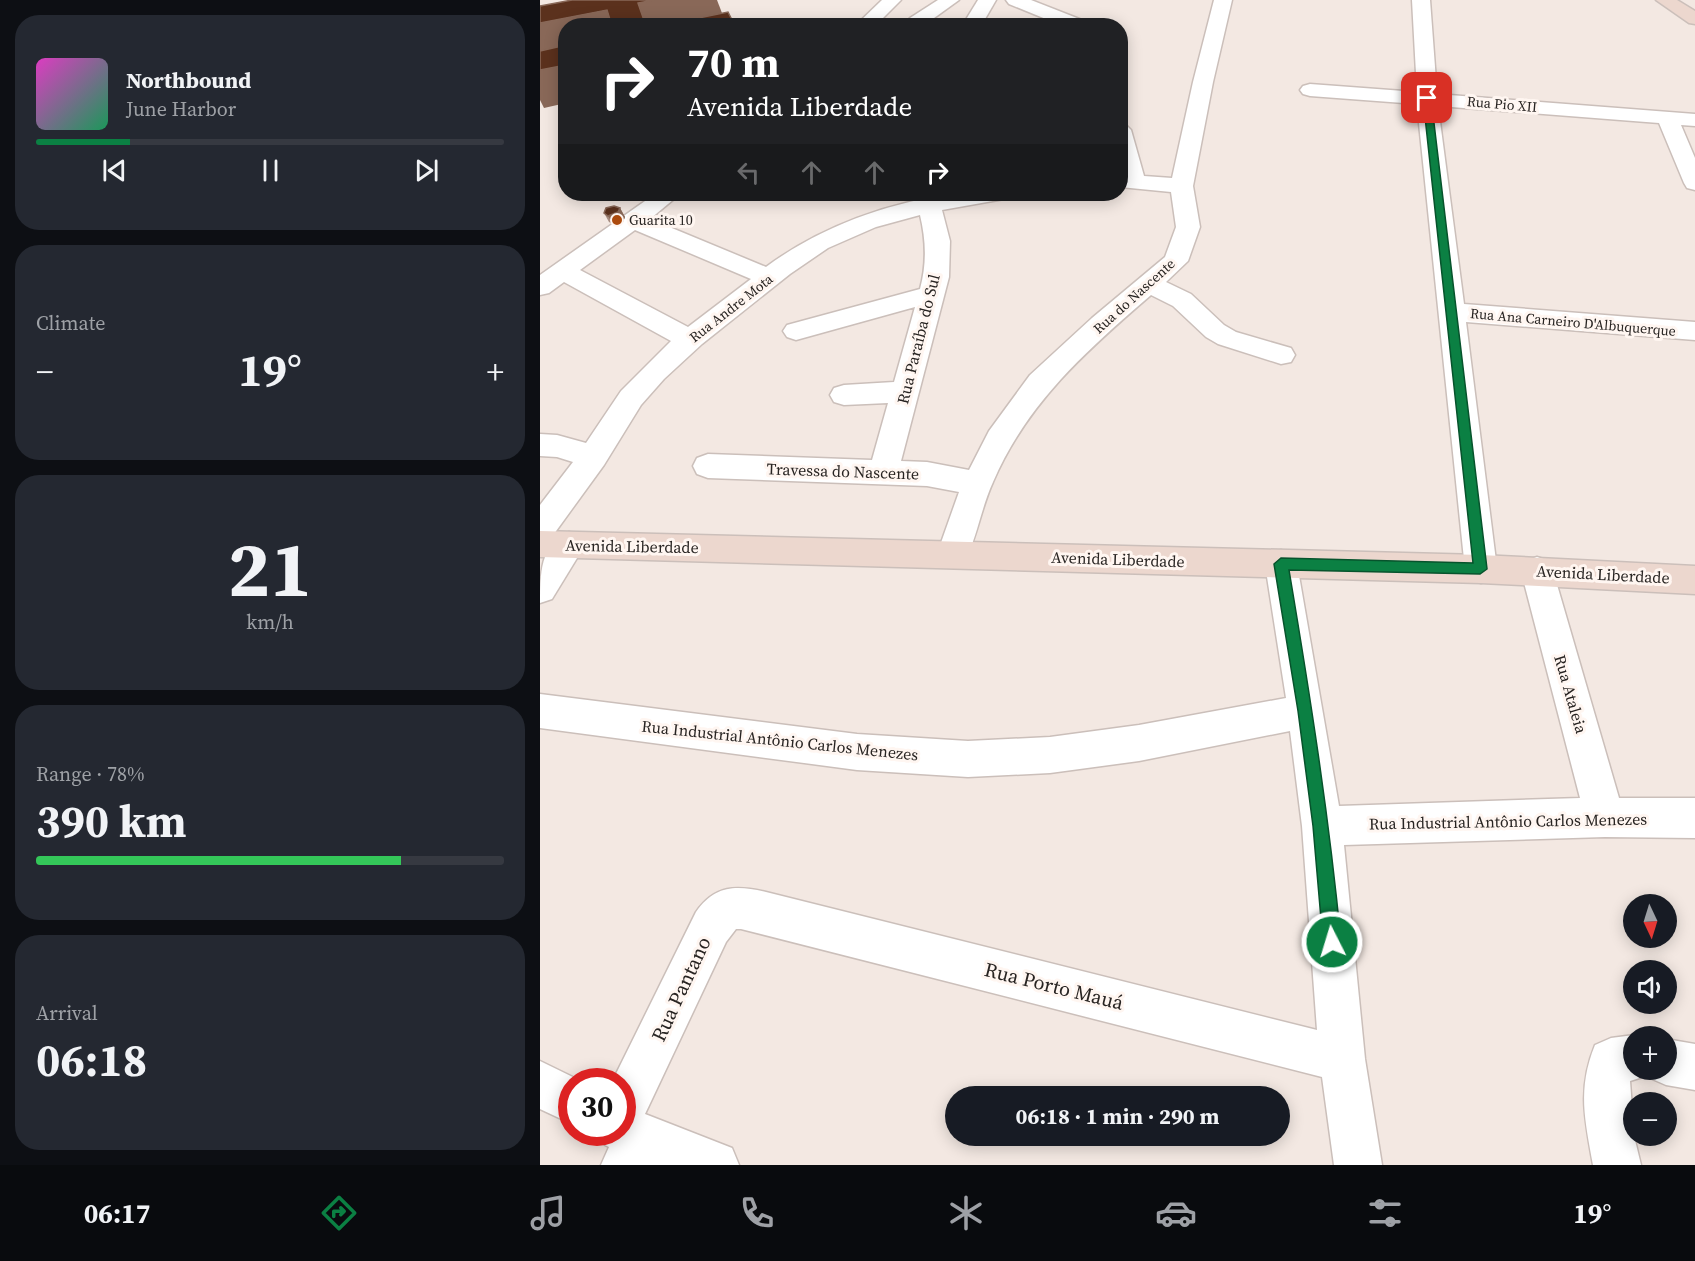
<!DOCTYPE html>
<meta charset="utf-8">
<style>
body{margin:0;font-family:"Source Serif 4",serif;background:#242831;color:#f1f3f6;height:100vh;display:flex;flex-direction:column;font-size:22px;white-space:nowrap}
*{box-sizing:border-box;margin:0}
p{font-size:20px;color:#9ea1a6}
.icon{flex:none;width:33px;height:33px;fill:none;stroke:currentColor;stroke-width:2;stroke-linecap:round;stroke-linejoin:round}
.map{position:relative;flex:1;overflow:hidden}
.drawer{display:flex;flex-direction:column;gap:15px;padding:15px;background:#0d0f14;width:540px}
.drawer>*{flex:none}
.top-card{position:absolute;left:18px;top:18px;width:570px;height:183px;border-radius:24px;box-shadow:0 3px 15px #0003;background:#202124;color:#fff;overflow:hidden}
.needle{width:39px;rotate:176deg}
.fabs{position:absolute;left:1083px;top:894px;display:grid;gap:12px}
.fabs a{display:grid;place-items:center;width:54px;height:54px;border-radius:50%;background:#171b24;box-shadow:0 3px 15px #0003;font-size:30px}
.speed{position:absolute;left:18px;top:1068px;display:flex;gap:12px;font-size:30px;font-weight:700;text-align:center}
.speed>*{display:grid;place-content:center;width:78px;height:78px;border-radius:50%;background:#171b24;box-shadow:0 3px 15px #0003;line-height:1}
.speed .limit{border:9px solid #d22;background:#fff;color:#111}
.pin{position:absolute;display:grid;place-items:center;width:51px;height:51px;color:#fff;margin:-26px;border-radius:12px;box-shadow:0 3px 9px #0006}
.me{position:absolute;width:66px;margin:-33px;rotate:355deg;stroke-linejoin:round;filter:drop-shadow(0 0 4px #0008)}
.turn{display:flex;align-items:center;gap:21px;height:126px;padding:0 30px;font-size:27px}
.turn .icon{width:78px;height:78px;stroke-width:2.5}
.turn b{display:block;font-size:42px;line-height:51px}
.lanes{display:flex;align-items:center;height:57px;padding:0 30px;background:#0003;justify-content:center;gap:30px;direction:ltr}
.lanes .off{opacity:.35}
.big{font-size:45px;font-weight:700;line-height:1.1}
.drawer .widget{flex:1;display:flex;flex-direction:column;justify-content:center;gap:9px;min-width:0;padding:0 21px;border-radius:24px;background:#242831}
.drawer .dial{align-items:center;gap:0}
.dial b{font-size:78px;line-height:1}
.song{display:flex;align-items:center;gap:18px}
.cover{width:72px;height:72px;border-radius:9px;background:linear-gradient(135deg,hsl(310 70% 55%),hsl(150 70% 35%))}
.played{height:6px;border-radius:3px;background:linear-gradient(90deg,#0b8043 20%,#363941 20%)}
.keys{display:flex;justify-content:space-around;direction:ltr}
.heat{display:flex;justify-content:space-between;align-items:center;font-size:33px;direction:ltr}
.charge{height:9px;border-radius:4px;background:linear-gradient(90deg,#34c759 78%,#363941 0)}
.trip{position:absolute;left:405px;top:1086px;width:345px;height:60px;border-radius:30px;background:#171b24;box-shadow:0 3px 15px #0003;font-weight:700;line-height:60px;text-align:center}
.tabs{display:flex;height:96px;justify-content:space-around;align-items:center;background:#090b0e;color:#9ea1a6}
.tabs .icon{width:42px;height:42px}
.tabs .on{color:#0b8043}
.tabs b{font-size:27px;color:#f1f3f6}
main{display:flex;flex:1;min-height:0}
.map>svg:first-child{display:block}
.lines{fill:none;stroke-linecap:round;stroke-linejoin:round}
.street-casing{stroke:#cbbfba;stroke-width:3}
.secondary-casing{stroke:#cbbfba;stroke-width:3}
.street{fill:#fff;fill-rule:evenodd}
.secondary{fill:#ecd7ce;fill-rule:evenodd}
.wall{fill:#a78c80}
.shaded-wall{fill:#896858}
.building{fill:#5b311d;stroke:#896858;stroke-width:1.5}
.route{fill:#0b8043;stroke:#07532c;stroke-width:1.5}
.poi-dot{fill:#ac4a0d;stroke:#fff6f1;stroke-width:2}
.labels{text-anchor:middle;stroke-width:6;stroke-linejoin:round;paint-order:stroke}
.far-street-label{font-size:14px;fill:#282422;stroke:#fff6f1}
.far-poi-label{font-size:14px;fill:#282422;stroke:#fff6f1;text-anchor:start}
.street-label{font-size:16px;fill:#282422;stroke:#fff6f1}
.near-street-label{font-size:20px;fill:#282422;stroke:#fff6f1}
</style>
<main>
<section class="drawer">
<div class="widget">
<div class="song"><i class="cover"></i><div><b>Northbound</b><p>June Harbor</p></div></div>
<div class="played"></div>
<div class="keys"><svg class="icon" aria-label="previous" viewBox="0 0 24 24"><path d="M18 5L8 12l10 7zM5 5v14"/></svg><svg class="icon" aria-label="pause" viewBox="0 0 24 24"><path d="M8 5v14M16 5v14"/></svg><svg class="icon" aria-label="next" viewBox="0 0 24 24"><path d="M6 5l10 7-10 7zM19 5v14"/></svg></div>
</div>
<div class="widget"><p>Climate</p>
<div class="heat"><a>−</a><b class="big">19°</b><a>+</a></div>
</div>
<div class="widget dial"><b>21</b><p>km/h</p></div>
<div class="widget"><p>Range · 78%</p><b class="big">390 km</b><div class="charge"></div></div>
<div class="widget"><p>Arrival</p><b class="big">06:18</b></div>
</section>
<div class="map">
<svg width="1155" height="1165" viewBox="0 0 1155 1165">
<rect width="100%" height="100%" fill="#f3e8e2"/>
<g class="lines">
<defs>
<g id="street">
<path d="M342,0H361L335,26H315Z"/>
<path d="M398,0H419L383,26H369L367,22L370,18Z"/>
<path d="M438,0H456L441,26H422Z"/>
<path d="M466,0H491L547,22L549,26H523L469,4Z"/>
<path d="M674,0H692L673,82L653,186L660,227L648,261L626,282L651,294L684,325L696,332L751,348L755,355L751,362L741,364L678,344L666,337L633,306L611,295C547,350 487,403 453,482C441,508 437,538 424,563L413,567L402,563L397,554L419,492L387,486L168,478L157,474L153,466L157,458L168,454L332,460L348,403L304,405L294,402L290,395L294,388L304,385L354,382L375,307L256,340L247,337L243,331L247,325L380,289C387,263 386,240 380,215L336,227L288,248L250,274L162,344L124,379L101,405L64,465L11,538L0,542V505L33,462L17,457L0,456V434L17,435L46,443L81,391L131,341L24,282L9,293L0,295V275L115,194H140L110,219L226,267C280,227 350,201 417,194C433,192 451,194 467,194L464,199L402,210L410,241L409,277L361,461L387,462L429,470L449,431L490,375L552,318L625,257L636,227L631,192L580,187V124L587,126L591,130L604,176L632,178L653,82ZM95,230L211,279L148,327L40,270Z"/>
<path d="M872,0H890L897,94L1155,114V126L1141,125L1155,158V190L1147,188L1144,183L1119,123L898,106L924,304L1155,322V340L926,322L957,569L953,579L941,583L929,579L925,569L877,104L770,96L763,94L760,90L763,86L770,84L877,92Z"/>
<path d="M29,532L40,536L45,545L12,599L0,603C0,575 0,543 29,532Z"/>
<path d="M741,550L752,554L757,564L799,806L1040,798L981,571L985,561L997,557L1009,561L1013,571L1079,798H1155V838L1065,837L804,845L825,1059L842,1165H794L782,1077L201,929H196L186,942L105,1114L192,1148L199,1165H61L69,1147L65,1145L60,1132H82V1082H72L156,912C175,885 196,885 226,892L777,1030L762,826L750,731L599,761L510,773L428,777L317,770L0,728V694L317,734L428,741L510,737L599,725L746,698L725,564L730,554Z"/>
<path d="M1094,1035L1097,1036H1094V1070H1126V1039L1155,1044V1090L1126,1085L1110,1078L1109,1075L1090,1081L1094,1136L1101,1165H1053C1045,1120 1037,1089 1055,1045L1071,1038Z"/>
<path d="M0,1061L43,1082H32V1124L0,1109Z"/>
</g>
<g id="secondary">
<path d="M1116,0H1137L1155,11V24L1149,23Z"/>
<path d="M0,531L941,555L1155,566V594L941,583L0,557Z"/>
</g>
</defs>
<!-- street casing -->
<use href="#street" class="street-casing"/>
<!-- secondary casing -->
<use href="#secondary" class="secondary-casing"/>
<!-- street -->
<use href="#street" class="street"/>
<!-- secondary -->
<use href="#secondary" class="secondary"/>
</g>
<!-- wall -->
<path class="wall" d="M80,208L85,217L83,222L74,225L69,222L64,213Z"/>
<!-- shaded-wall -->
<g class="shaded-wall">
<path d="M114,0H177L185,21L165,26H106L98,3Z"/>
<path d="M67,10L74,26H26V54L0,60V23Z"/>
<path d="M26,65V103L4,108L0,100V70Z"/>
<path d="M80,208L85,217L83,222L74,225L68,216Z"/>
</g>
<!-- building -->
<g class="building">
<path d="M32,0H114L98,3L106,26H72L67,10L0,23V6Z"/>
<path d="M188,12L195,26H119Z"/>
<path d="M26,45V65L0,70V51Z"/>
<path d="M74,206L80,208L78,212L68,216L64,213L66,208Z"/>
</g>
<!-- route -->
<path class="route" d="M887,95L891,98L947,569L940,574L749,570C770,695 789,816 801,942L798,948L792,951L786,948L783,942L773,826L758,711L734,564L741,558L933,563L883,98Z"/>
<!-- markers -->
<circle class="poi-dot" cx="77" cy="220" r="6"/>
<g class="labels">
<!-- far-street labels -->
<g class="far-street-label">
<text transform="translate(962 104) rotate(5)" y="5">Rua Pio XII</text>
<text transform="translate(594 296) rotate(-42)" y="5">Rua do Nascente</text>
<text transform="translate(191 308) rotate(-38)" y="5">Rua Andre Mota</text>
<text transform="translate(1033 322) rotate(5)" y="5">Rua Ana Carneiro D'Albuquerque</text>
</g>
<!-- far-poi labels -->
<g class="far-poi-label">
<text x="89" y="225">Guarita 10</text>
</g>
<!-- street labels -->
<g class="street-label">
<text transform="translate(378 339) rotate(-76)" y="6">Rua Paraíba do Sul</text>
<text transform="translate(303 471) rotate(2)" y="6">Travessa do Nascente</text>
<text transform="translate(92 546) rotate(1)" y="6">Avenida Liberdade</text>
<text transform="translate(578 559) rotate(2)" y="6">Avenida Liberdade</text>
<text transform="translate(1063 574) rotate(3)" y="6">Avenida Liberdade</text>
<text transform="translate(1031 694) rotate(74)" y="6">Rua Ataleia</text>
<text transform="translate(240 740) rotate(6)" y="6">Rua Industrial Antônio Carlos Menezes</text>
<text transform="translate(968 821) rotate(-1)" y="6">Rua Industrial Antônio Carlos Menezes</text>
</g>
<!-- near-street labels -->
<g class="near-street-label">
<text transform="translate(514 986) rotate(14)" y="7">Rua Porto Mauá</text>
<text transform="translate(141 989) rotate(-65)" y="7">Rua Pantano</text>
</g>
</g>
</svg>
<div class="fabs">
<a><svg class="needle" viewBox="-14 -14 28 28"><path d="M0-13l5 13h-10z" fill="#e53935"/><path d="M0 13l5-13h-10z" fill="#9ea1a6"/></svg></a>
<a><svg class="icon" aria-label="sound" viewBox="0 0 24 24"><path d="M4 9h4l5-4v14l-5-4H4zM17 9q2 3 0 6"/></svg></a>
<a>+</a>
<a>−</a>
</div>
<div class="speed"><div class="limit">30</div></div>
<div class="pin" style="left:887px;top:98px;background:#d93025"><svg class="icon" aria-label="arrive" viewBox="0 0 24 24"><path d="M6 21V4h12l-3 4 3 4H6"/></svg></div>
<svg class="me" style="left:792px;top:942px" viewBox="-20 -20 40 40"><circle r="17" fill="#0b8043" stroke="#fff" stroke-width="3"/><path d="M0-11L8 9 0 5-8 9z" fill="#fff"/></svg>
<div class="trip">06:18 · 1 min · 290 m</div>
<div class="top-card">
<div class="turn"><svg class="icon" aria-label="right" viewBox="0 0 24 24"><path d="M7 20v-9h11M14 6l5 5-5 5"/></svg><div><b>70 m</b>Avenida Liberdade</div></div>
<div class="lanes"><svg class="icon off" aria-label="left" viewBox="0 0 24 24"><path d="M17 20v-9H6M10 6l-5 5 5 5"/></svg><svg class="icon off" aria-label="ahead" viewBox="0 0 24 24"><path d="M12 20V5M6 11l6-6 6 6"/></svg><svg class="icon off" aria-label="ahead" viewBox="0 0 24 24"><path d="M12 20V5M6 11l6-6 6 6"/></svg><svg class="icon" aria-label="right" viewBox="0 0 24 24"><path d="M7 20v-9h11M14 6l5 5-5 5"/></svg></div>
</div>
</div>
</main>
<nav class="tabs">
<b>06:17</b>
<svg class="icon on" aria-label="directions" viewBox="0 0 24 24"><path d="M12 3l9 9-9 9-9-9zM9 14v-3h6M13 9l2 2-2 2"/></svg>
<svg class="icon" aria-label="music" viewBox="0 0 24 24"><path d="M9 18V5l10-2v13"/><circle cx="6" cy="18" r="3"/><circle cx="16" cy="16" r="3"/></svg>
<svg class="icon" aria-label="phone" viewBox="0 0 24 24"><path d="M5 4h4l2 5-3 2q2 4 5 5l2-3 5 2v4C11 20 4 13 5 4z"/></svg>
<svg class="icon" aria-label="climate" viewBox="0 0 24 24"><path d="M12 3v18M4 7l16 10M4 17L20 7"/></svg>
<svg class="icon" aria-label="car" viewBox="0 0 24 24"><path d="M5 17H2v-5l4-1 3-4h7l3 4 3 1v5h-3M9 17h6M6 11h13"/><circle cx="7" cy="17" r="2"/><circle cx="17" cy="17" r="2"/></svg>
<svg class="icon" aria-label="filters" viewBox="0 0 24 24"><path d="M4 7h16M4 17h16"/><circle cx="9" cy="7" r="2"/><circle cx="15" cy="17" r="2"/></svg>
<b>19°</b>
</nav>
